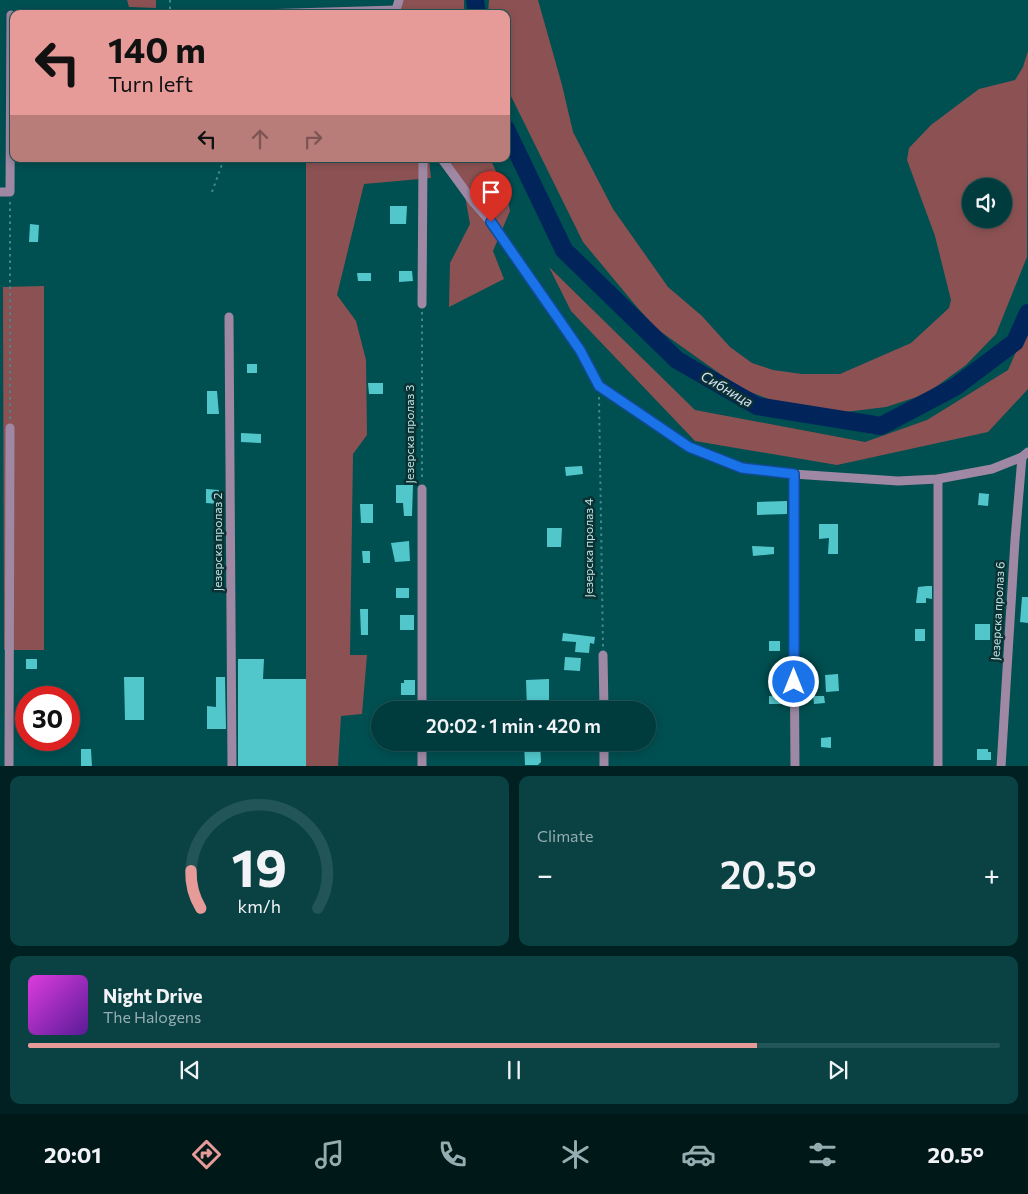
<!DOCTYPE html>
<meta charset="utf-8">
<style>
body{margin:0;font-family:Commissioner,sans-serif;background:#0a4244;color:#f1f3f6;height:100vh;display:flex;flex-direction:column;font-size:19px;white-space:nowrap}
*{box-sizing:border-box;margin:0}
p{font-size:16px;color:#95adb0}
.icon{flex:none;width:28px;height:28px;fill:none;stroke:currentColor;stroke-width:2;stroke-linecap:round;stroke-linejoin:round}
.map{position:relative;height:766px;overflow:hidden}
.sheet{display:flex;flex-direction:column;gap:10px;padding:10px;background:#002022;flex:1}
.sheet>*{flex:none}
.top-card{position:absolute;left:10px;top:10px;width:500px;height:152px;border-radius:10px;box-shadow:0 2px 8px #0003,0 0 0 1px #225557;background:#e69b98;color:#111;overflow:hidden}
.tools{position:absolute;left:962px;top:178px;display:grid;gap:10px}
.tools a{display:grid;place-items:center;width:50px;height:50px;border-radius:50%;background:#003b3d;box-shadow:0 2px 8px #0003,0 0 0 1px #225557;font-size:25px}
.speed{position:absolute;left:15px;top:686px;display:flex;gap:10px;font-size:25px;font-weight:700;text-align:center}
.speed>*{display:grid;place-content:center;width:65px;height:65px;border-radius:50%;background:#003b3d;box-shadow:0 2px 8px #0003,0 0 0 1px #225557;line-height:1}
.speed .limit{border:8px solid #d22;background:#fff;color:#111}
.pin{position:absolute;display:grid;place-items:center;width:42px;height:42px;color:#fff;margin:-51px -21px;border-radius:50% 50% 50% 0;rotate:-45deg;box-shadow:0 0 5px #0007}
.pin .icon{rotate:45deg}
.me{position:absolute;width:55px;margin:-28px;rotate:0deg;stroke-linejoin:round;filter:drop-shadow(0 0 4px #0008)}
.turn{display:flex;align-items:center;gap:18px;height:105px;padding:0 15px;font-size:22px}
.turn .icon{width:65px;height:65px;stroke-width:2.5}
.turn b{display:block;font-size:35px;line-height:42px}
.lanes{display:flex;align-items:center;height:48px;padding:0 15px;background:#0003;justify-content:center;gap:25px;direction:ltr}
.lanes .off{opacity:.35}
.big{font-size:38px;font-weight:600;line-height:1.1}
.sheet .widget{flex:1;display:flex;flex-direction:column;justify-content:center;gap:8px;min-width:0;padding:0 18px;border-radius:10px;background:#0a4244}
.sheet .dial{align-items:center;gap:0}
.dial svg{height:130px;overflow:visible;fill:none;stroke:#225557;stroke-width:7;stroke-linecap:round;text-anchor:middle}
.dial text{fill:#f1f3f6;stroke:none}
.song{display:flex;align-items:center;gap:15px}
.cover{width:60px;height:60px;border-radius:8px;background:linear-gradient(135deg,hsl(300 70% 55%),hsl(270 70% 35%))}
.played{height:5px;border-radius:2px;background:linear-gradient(90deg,#e69b98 75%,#225557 75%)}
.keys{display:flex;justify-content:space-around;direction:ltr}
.heat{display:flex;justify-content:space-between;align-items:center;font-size:28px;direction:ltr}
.sheet .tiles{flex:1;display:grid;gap:10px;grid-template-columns:1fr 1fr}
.widget:last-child{grid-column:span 2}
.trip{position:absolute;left:371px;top:701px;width:285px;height:50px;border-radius:25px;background:#003b3d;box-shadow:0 2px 8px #0003,0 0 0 1px #225557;font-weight:600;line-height:50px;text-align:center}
.menu{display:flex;height:80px;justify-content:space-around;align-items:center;background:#001818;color:#95adb0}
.menu .icon{width:35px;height:35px}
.menu .on{color:#e69b98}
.menu b{font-size:22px;color:#f1f3f6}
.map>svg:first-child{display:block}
.green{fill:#8c5253;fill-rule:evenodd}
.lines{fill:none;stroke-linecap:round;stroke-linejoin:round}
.river{stroke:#01255b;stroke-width:18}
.building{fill:#51c7cc}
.path{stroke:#468789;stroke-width:2;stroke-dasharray:2.5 4;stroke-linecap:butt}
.minor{stroke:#9e88a4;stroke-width:9}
.route-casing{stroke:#114b97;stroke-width:12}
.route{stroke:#1a73e8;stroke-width:9}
.labels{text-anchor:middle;stroke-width:5;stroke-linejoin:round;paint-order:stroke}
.street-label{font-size:12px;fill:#bee6e7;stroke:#0c3132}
.water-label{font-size:14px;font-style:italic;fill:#d5e0f2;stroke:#0c3132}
</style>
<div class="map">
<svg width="1028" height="767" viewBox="0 0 1028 767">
<rect width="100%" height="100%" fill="#004f51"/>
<!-- green -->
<g class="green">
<path d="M127,0H156V8L129,7Z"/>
<path d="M401,0H464V14H388Z"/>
<path d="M489,0H538L562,85L573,132L613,209L668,287L702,316L730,347L752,363L773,370L802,374H840L911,343L949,308L951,300L935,236L907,160L909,148L931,125L979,89L1015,80L1023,67L1028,51L1027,257L996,334L966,365L926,394L886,407L845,412L774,401L740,388L657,329L637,307L583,242L506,86V14H488ZM971,186H1004V219H971Z"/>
<path d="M306,159H429L431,178L364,184L337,295L356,321L366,360L367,435L353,454L350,655H367L362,714L341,716L338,766L306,767Z"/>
<path d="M436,159H490L506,191L510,211L493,251L504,279L449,307L450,263L470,224L465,196Z"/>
<path d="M549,267L695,410L865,442L927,420L1008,370L1028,325V389L988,432L837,465L695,441L571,311Z"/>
<path d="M44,286V650H4L3,287Z"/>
</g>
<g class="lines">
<!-- river -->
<g class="river">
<path d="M475,0L477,14"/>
<path d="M506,129L564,250L677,360L757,406L881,426L955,387L1015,342L1028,313"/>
</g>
</g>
<!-- building -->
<g class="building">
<path d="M390,206H407L406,224H390Z"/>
<path d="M30,224L39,225L38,242H29Z"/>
<path d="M399,271H412L413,281L399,282Z"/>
<path d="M357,273H371V281H358Z"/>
<rect x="247" y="364" width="10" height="9"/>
<path d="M368,383H383V394H369Z"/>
<path d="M207,391H217L219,414H207Z"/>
<path d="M241,433L261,434V443L241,442Z"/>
<path d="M582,466L583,474L566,476L565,467Z"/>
<path d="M396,485H413L412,516H404L403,503H396Z"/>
<path d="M206,489L219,490L218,504L206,503Z"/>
<path d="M979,493L989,494L988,506L978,505Z"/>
<path d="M787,501V514L757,515V502Z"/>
<path d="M360,504H373V523H361Z"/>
<path d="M819,524H838V554H828L829,538L819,539Z"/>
<path d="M547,528H562L561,547H547Z"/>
<path d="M409,541L410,561L395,562L391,543Z"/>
<path d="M752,546L774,547V554L753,556Z"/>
<path d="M362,551H370V563H363Z"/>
<path d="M927,586H932V599L926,598V603H916L918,587Z"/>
<rect x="396" y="588" width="13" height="10"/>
<path d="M1022,597H1028V623L1020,622Z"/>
<path d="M360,609H368V635H361Z"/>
<rect x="400" y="615" width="14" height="15"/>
<rect x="975" y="624" width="15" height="16"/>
<rect x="915" y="629" width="10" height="12"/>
<path d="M563,633L595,637L594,644L590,643L589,653L575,652L576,642L562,641Z"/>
<rect x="769" y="641" width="11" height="10"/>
<path d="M565,657L581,658L580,671L564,670Z"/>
<rect x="26" y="659" width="11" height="10"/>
<path d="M238,659H264L263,679H306V767H238Z"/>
<path d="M838,674L839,691L826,692L825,675Z"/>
<path d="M124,677H144V720H125Z"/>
<path d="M216,677H225L226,729H207V706L216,707Z"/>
<path d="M549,679V710H527L526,680Z"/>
<path d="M404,680H415V695H401V683H404Z"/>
<path d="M769,696L786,697V704H769Z"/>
<path d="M813,696H824L825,703L814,704Z"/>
<path d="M831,737V748L821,747V738Z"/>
<path d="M524,742H540L541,762L538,765H525Z"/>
<path d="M81,749H91L92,767H81Z"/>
<path d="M977,749H988V752H991V760H977Z"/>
</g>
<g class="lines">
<!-- path -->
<g class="path">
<path d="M170,0V14"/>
<path d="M212,192L224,159"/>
<path d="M10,202V419"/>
<path d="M422,312V479"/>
<path d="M599,397L603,647"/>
</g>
<!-- minor -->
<g class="minor">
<path d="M396,10L399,0"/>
<path d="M21,14H65"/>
<path d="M259,14L396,10"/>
<path d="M442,159L474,203L491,222L536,286L579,350L599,386L689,447L742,467L793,474L898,481L938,479L992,469L1022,457L1028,452"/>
<path d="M0,192H10L11,15"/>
<path d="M422,304L423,159"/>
<path d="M229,317L232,767"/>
<path d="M793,474L795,767"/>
<path d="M603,655L604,710"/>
<path d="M422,710V489"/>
<path d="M604,742V767"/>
<path d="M9,767L10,428"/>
<path d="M422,767V742"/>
<path d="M938,767V479"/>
<path d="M1001,767L1015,540L1022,457"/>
</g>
</g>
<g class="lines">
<defs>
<path id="route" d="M491,222L580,350L599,386L689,447L742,468L794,474V682"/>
</defs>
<!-- route casing -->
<use href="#route" class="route-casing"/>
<!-- route -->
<use href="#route" class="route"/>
</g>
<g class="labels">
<!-- street labels -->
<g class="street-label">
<text transform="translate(410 434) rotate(-90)" y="4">Језерска пролаз 3</text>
<text transform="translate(218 542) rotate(-90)" y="4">Језерска пролаз 2</text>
<text transform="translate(589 548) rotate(-90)" y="4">Језерска пролаз 4</text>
<text transform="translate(998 611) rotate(-87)" y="4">Језерска пролаз 6</text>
</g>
<!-- water labels -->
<g class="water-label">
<text transform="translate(727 389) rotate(30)" y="5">Сибница</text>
</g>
</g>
</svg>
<div class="tools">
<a><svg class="icon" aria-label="sound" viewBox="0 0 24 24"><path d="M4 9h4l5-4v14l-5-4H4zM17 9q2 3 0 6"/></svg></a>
</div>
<div class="speed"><div class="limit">30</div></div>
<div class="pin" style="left:491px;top:222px;background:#d93025"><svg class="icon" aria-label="arrive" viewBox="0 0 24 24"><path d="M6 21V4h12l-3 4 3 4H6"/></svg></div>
<svg class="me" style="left:794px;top:682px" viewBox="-20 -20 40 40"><circle r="17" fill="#1a73e8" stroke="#fff" stroke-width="3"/><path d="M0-11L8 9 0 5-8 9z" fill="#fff"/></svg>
<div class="trip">20:02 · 1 min · 420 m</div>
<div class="top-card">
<div class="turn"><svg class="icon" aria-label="left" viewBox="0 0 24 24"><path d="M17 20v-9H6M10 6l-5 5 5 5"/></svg><div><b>140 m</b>Turn left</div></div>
<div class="lanes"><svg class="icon" aria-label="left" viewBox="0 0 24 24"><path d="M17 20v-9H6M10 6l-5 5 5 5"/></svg><svg class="icon off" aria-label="ahead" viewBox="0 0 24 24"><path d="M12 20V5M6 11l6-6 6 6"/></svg><svg class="icon off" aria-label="right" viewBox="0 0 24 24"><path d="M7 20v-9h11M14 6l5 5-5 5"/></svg></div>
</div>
</div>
<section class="sheet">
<div class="tiles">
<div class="widget dial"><svg viewBox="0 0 100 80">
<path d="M14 69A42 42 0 1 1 86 69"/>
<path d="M14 69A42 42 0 0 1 8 46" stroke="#e69b98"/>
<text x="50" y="56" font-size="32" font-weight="700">19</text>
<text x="50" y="72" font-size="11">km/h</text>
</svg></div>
<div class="widget"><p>Climate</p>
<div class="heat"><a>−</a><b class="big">20.5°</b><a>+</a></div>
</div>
<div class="widget">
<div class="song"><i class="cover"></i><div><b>Night Drive</b><p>The Halogens</p></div></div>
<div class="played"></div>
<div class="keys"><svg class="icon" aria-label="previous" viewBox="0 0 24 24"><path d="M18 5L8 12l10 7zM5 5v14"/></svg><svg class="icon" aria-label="pause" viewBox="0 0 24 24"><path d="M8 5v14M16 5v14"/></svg><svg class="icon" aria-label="next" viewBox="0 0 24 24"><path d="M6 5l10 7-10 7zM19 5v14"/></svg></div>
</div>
</div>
</section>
<nav class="menu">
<b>20:01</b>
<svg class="icon on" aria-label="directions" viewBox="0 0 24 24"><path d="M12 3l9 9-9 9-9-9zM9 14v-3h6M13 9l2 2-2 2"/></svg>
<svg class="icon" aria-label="music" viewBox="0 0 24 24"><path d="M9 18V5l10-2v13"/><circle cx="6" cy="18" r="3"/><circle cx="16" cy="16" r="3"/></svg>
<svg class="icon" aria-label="phone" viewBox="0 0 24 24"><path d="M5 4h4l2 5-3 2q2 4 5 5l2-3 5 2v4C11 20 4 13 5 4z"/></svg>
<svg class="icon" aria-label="climate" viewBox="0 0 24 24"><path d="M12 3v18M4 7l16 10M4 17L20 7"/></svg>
<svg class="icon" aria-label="car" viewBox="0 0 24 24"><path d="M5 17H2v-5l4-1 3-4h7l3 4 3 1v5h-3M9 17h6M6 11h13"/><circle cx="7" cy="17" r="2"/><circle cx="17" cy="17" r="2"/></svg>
<svg class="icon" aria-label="filters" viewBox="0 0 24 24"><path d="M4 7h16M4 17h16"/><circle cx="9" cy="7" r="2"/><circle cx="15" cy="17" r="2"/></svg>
<b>20.5°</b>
</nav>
